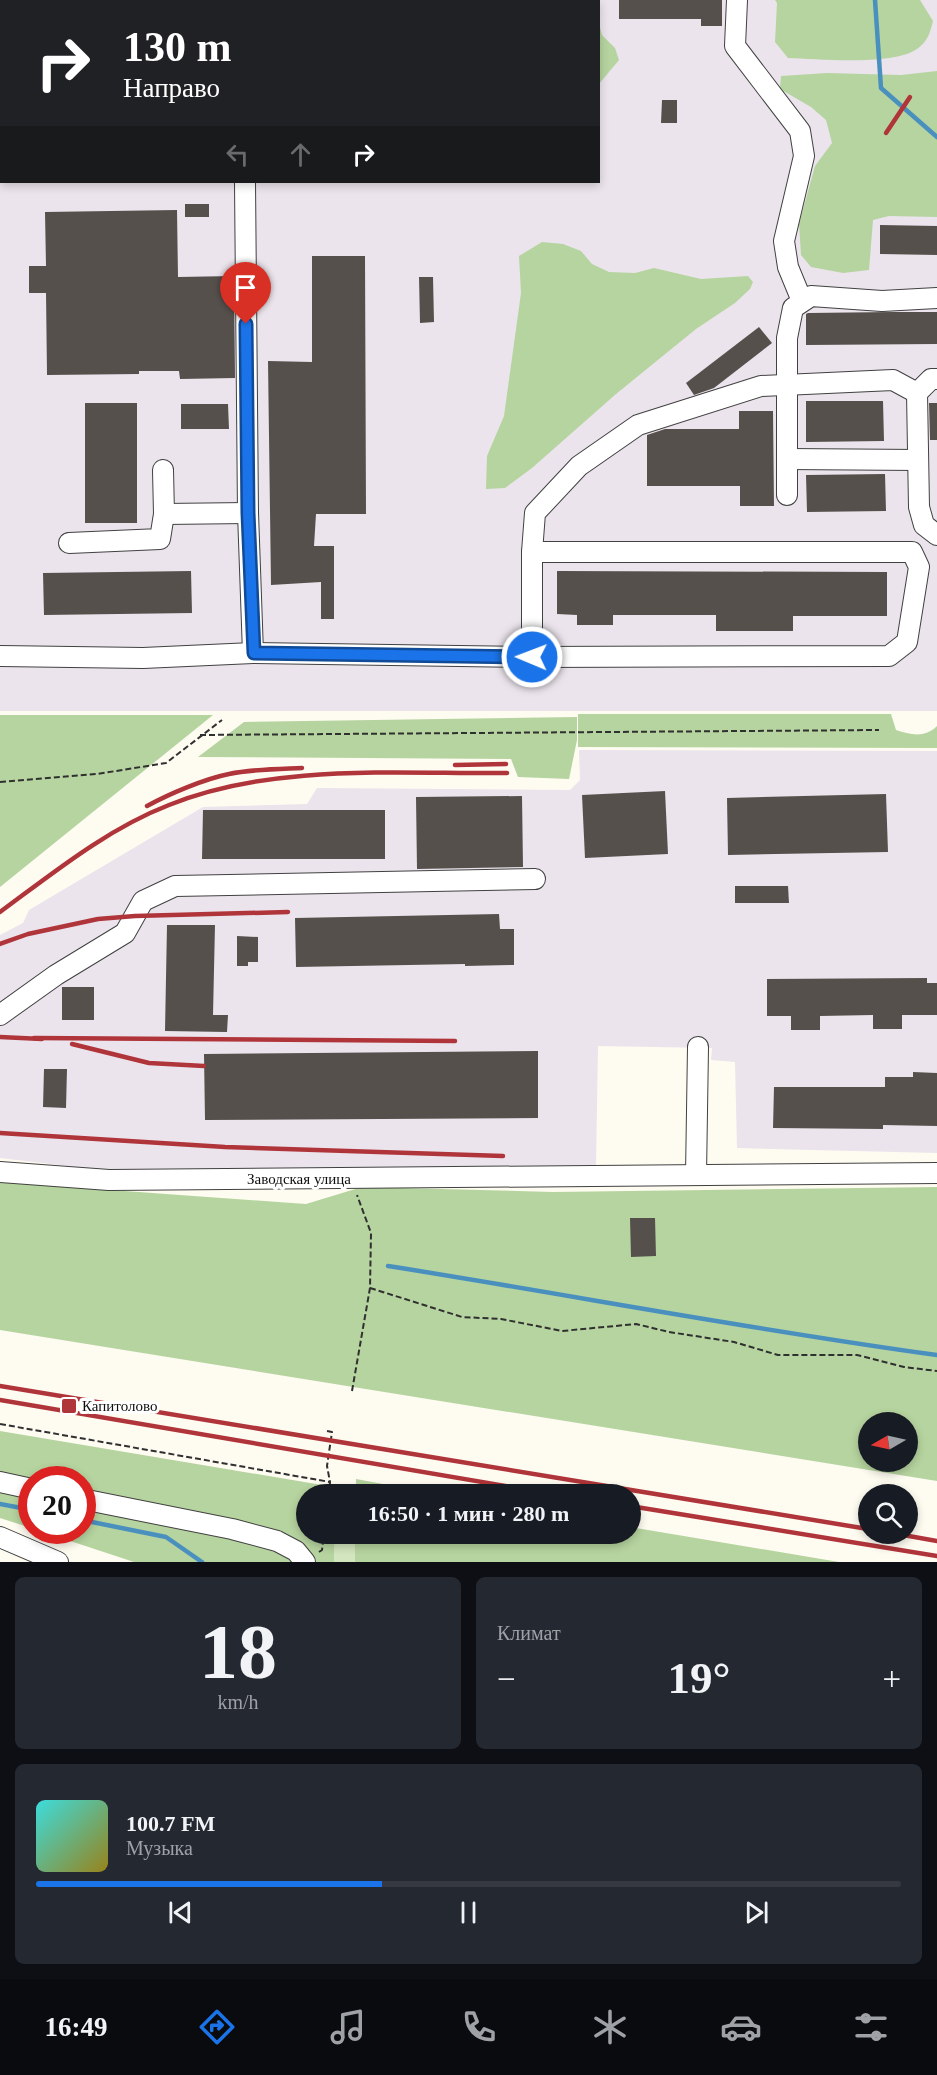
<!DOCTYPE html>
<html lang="ru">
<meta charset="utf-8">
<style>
body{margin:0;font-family:Georgia,serif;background:#242831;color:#f1f3f6;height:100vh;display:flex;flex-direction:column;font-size:22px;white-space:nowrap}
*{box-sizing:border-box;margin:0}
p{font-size:20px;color:#9ea1a6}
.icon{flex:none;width:33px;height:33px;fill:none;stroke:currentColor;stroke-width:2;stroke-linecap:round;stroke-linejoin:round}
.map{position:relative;height:1562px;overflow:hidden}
.panel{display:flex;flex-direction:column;gap:15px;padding:15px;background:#0d0f14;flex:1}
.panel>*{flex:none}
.guide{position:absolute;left:0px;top:0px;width:600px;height:183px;box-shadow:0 3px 9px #0003;background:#202124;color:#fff;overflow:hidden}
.needle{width:39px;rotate:261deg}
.fabs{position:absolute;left:858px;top:1412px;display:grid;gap:12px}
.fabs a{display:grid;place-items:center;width:60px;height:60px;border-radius:50%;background:#171b24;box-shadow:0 3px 9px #0003;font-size:30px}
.speed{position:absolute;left:18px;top:1466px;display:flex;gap:12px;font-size:30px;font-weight:700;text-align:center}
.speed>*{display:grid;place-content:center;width:78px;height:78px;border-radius:50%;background:#171b24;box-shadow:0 3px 9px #0003;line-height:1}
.speed .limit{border:9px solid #d22;background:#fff;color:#111}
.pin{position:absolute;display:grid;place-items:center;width:51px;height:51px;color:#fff;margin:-62px -26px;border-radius:50% 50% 50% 0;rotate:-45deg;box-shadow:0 0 6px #0007}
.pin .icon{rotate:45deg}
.me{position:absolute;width:66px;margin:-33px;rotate:271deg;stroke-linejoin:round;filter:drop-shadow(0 0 4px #0008)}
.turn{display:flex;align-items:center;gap:21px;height:126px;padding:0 24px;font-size:27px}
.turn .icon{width:78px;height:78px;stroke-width:2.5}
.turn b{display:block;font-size:42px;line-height:51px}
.lanes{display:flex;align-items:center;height:57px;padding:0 24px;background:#0003;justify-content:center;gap:30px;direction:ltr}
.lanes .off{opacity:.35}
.big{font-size:45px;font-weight:600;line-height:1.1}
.panel .tile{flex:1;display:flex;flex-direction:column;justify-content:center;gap:9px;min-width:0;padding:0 21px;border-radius:9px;background:#242831}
.panel .dial{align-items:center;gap:0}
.dial b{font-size:78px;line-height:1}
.song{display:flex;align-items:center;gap:18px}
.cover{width:72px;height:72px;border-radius:9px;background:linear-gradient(135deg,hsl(180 70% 55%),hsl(50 70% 35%))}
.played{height:6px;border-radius:3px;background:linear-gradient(90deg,#1a73e8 40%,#363941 40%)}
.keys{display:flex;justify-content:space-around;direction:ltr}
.heat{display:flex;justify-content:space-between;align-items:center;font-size:33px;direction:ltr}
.panel .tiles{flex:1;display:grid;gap:15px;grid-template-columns:1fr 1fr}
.tile:last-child{grid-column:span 2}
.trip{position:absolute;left:296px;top:1484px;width:345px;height:60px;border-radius:30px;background:#171b24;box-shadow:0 3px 9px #0003;font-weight:600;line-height:60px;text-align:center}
.tab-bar{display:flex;height:96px;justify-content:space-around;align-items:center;background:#090b0e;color:#9ea1a6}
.tab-bar .icon{width:42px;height:42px}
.tab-bar .active{color:#1a73e8}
.tab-bar b{font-size:27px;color:#f1f3f6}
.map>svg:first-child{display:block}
.industrial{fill:#ebe4ec;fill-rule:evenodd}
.green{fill:#d2e5be}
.forest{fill:#b6d49f;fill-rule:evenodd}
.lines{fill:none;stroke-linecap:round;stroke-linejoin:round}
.stream{stroke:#4a90bf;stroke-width:4.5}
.building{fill:#56504c}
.minor-casing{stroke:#414141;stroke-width:22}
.path{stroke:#303030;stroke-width:2;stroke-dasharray:6 3;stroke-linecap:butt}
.minor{stroke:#fff;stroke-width:20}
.rail{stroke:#b0353a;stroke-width:4.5}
.route-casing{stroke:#114b97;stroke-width:15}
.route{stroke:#1a73e8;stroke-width:10}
.poi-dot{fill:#b0353a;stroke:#fff;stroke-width:2}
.labels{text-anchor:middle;stroke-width:6;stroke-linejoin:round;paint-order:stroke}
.street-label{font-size:15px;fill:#0e0e0e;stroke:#fff}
.poi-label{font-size:15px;fill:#0e0e0e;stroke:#fff;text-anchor:start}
</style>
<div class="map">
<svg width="937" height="1562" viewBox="0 0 937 1562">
<rect width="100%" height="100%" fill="#fefbf1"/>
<!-- industrial -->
<g class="industrial">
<path d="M0,0H937V711H0ZM2,2H598V182H2Z"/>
<path d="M579,750L937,751V1153L737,1148L735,1062L711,1060L712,1048L598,1046L596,1167L109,1171L0,1158V935L23,923L29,910L203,807L307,804L317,788L570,790L580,780Z"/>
</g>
<!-- green -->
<path class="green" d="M335,1533H355V1562H334Z"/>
<!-- forest -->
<g class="forest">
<path d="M775,0H920L933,21C930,33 928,41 917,49C893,66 819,59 788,58L775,42L777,3Z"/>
<path d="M598,20L602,35L615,48L619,60L599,84Z"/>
<path d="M937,71V217L889,216L873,220L869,270L843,273L811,267L801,255L799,224L815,166L832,143L826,120L811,107L780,89L781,76L827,73L901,75Z"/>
<path d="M542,242L563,244L581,251L592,264L609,272L635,273L654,268L701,279L748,276L753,282L750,289L735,303L696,329L616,394L532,468L505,488L486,489L487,456L504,416L521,293L519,256Z"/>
<path d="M578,714H891L896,730C911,735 925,738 937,726V748L578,747Z"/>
<path d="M0,715H213L0,887Z"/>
<path d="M577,717V740L569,779L518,777L511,759L198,757L244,722Z"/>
<path d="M0,1182L306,1204L362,1187L553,1192L937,1187V1481L0,1330ZM868,1422H908V1461H868Z"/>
<path d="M0,1431L328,1486L329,1494H306V1533H335L334,1562H134L37,1530H82V1479H32L31,1528L0,1518Z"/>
<path d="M356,1479L437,1494H356Z"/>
<path d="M630,1527L839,1562H355V1533H493V1536L516,1538L517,1533H630Z"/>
</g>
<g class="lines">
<!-- stream -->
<g class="stream">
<path d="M875,0L881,88L937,137"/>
<path d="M388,1266C571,1295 753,1330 937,1355"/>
<path d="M0,1504L32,1510"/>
<path d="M82,1520L166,1537L202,1562"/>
</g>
</g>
<!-- building -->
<g class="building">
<path d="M619,0H722V26H701V19H619Z"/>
<path d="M662,100H677V123H661Z"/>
<rect x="185" y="204" width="24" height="13"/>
<path d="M177,210L178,277L234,276L235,378L180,379L179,371H139V374L47,375L46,293H29V266H46L45,212Z"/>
<path d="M880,225L937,226V255L880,254Z"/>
<path d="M312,256H365L366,514H316L314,546H334V619H321V582L271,585L268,361L312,362Z"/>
<path d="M419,277H433L434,322L420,323Z"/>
<path d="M892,312H937V344L806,345V314L808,313Z"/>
<path d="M759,327L772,343L714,388L694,395L686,383Z"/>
<path d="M806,401H883L884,441L806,442Z"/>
<rect x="85" y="403" width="52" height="120"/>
<path d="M929,403H937V440H930Z"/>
<path d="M181,404H228L229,429H181Z"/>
<path d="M739,411H773L774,506H740V486H647V435L665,429H739Z"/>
<path d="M885,474L886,511L807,512L806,475Z"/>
<path d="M191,571L192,613L44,615L43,573Z"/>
<path d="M557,571L887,572V616H793V631H716V615H613V625H577V615L557,614Z"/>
<path d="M665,791L668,854L585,858L582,795Z"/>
<path d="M886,794L888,852L728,855L727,798Z"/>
<path d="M522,796L523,867L417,869L416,797Z"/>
<path d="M203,810H385V859H202Z"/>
<path d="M735,886H788L789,903H735Z"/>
<path d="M499,914L500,929H514V965L465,966V964L296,967L295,918Z"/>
<path d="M167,925H215L213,1015H228L227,1032L165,1031Z"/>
<path d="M237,936L258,937V962H248V966H237Z"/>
<path d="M927,978V983H937V1015H902V1029H873V1015L820,1016V1030H791V1016H767V979Z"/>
<rect x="62" y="987" width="32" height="33"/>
<path d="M538,1051V1118L205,1120L204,1054Z"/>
<path d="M44,1069H67L66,1108L43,1107Z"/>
<path d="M913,1072L937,1073V1126L883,1125V1129L773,1128L774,1087H885V1077H913Z"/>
<path d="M630,1218H655L656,1256L631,1257Z"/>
</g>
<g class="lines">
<defs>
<g id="minor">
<path d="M251,0V2"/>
<path d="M737,0L735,46L800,131L804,156L784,241L788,267L802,301"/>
<path d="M411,2V0"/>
<path d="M0,155H2"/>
<path d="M245,182L248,513L253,653"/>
<path d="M917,393L931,379H937"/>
<path d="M787,459L918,460"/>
<path d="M787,495V338L793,308L811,296L882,301L937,298"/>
<path d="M164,514L248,513"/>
<path d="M69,543L160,539L164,514L163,470"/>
<path d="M0,656L143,658L253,653L532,657L889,656L907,642L919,567L912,552H532"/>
<path d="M532,657V552L535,513L579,466L638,425L761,386L893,380L917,393L919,507L924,525L937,535"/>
<path d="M0,1015L56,975L125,933L143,901L175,886L535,879"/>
<path d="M0,1172L109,1180L937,1173"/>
<path d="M696,1175L698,1047"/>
<path d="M0,1482L32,1489"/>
<path d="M82,1499L232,1529L277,1541L296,1551L305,1562"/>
<path d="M0,1537L58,1562"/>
</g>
</defs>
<!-- minor casing -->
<use href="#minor" class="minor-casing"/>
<!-- path -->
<g class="path">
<path d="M200,735L879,730"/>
<path d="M0,782L97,774L166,763L222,720"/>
<path d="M370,1288L462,1317L501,1319L562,1331L636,1324L669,1332L734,1342L778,1355H857L904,1367L937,1371"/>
<path d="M352,1391L370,1288L371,1233L357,1195"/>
<path d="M0,1424L330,1482"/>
<path d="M327,1431L332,1432L327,1466L330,1482L329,1494"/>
<path d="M319,1552L322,1550L324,1533"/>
</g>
<!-- minor -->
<use href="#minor" class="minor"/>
<!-- rail -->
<g class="rail">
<path d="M886,133L910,97"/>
<path d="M455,765L506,764"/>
<path d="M147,806C169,794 204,779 229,774C253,769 278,769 302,768"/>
<path d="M0,912C53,873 107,829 169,805C273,763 397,774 507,773"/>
<path d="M0,944L28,934L98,919L135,916L288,912"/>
<path d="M0,1037L42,1039"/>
<path d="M34,1038L455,1041"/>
<path d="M72,1044L149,1063L204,1066"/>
<path d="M0,1133L225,1147L503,1156"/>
<path d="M0,1386L868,1529"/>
<path d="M0,1400L553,1494"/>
<path d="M630,1506L937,1556"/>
<path d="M892,1533L937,1541"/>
</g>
</g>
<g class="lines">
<defs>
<path id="route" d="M246,324L248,513L254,653L532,657"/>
</defs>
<!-- route casing -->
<use href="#route" class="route-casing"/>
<!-- route -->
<use href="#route" class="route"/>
</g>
<!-- markers -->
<rect class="poi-dot" x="61" y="1398" width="16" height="16" rx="3"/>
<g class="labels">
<!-- street labels -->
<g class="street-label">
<text x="299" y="1184">Заводская улица</text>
</g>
<!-- poi labels -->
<g class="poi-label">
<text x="82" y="1411">Капитолово</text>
</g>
</g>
</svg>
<div class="fabs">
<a><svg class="needle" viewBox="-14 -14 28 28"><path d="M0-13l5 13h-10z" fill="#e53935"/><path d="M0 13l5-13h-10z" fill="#9ea1a6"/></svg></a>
<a><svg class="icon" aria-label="search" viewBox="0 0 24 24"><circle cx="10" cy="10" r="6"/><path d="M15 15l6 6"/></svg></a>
</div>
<div class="speed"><div class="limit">20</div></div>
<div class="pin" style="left:246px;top:324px;background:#d93025"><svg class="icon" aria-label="arrive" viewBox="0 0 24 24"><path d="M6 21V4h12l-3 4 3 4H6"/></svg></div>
<svg class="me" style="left:532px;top:657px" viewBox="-20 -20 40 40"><circle r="17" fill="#1a73e8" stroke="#fff" stroke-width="3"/><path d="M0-11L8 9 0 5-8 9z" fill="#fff"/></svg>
<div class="trip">16:50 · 1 мин · 280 m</div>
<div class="guide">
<div class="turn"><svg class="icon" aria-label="right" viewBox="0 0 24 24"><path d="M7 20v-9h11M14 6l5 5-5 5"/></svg><div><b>130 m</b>Направо</div></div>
<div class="lanes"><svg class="icon off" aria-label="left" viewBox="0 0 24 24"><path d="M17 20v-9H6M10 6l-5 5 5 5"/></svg><svg class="icon off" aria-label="ahead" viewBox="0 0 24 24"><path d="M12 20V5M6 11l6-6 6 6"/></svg><svg class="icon" aria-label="right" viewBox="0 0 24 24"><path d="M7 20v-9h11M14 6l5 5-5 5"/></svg></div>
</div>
</div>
<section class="panel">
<div class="tiles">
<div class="tile dial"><b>18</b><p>km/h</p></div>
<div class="tile"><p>Климат</p>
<div class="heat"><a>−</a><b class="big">19°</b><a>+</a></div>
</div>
<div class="tile">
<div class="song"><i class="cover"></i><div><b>100.7 FM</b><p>Музыка</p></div></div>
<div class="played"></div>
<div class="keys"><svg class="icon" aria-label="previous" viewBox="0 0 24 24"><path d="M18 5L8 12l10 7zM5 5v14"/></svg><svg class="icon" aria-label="pause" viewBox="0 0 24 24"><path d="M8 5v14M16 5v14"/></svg><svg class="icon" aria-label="next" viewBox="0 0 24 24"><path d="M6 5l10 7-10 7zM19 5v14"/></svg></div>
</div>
</div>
</section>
<nav class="tab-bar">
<b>16:49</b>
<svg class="icon active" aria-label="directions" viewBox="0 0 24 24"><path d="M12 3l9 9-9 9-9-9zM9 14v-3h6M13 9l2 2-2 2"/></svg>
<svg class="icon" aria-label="music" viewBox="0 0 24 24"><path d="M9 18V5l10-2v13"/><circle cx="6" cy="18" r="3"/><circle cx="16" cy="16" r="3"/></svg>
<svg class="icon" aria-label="phone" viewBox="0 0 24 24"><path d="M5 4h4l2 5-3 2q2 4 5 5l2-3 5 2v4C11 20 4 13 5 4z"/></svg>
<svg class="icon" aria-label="climate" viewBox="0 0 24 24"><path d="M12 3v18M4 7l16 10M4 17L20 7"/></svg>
<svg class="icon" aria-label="car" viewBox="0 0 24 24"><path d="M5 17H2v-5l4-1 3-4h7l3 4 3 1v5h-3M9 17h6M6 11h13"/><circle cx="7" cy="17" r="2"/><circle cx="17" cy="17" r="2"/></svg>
<svg class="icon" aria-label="filters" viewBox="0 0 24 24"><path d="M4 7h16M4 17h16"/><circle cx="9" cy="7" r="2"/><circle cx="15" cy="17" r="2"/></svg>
</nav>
